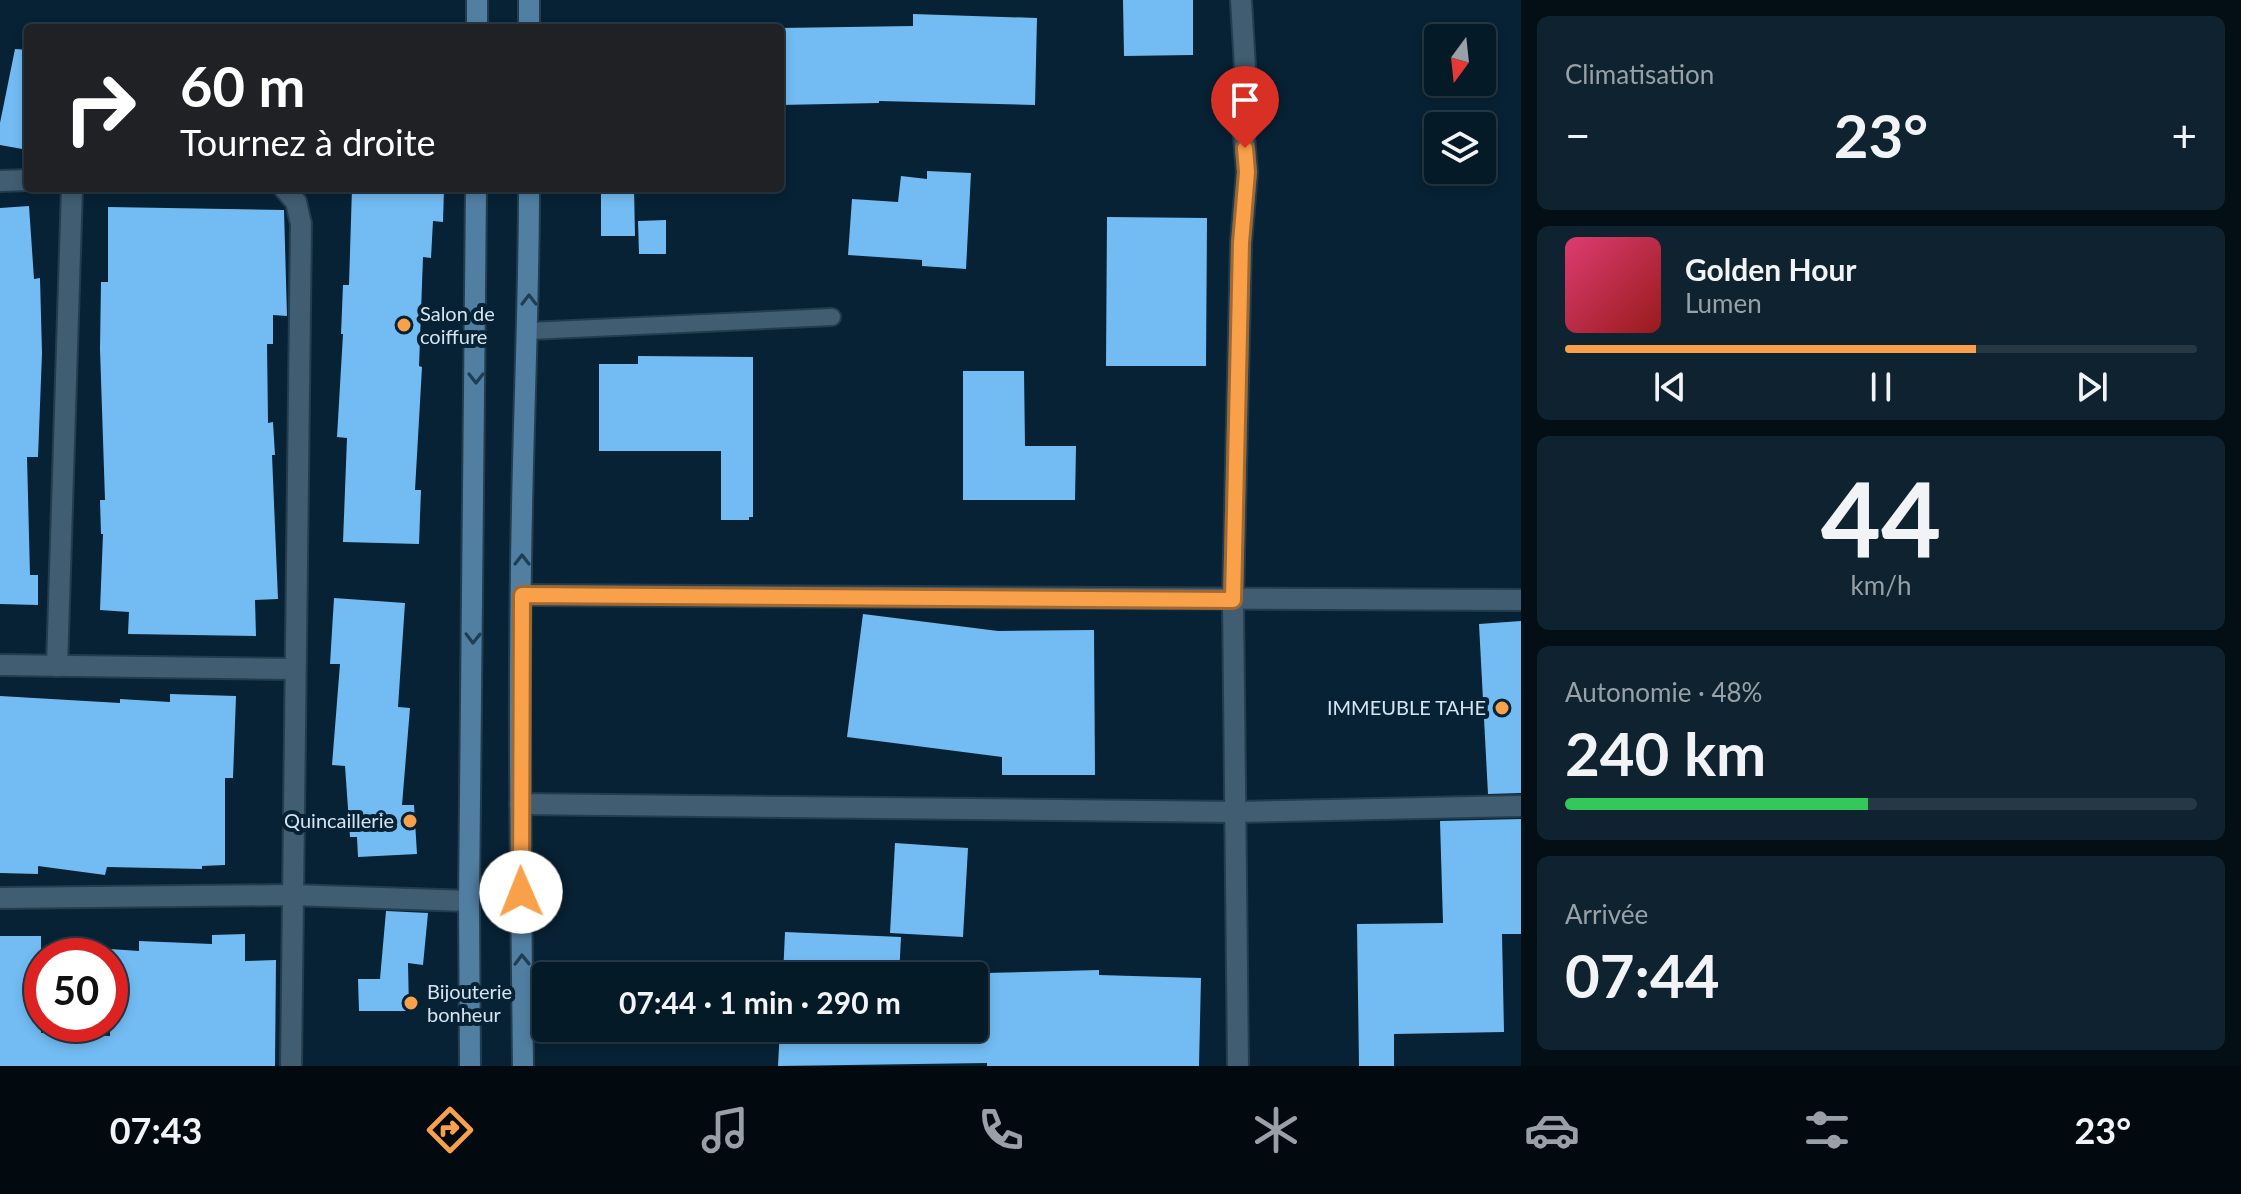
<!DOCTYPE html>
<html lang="fr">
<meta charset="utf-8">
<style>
body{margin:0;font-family:Lato,sans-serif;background:#0e232f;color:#f1f3f6;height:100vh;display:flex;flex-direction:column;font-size:30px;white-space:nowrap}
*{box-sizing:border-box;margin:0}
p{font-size:26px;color:#97a1a7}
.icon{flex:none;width:44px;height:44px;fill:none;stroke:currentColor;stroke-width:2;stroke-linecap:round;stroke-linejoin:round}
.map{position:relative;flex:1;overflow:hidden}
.details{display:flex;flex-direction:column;gap:16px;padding:16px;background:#030e15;width:720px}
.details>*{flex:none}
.guide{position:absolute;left:24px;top:24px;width:760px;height:168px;border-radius:8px;box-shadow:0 4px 12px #0003,0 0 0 2px #263844;background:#202124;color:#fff;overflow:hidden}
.needle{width:52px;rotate:195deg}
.buttons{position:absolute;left:1424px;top:24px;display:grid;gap:16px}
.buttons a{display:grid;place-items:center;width:72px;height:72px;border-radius:8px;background:#051a27;box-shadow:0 4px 12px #0003,0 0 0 2px #263844;font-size:40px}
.speed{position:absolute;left:24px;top:938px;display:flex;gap:16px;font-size:40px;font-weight:700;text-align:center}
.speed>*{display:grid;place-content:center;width:104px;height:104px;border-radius:50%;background:#051a27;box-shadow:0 4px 12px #0003,0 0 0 2px #263844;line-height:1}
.speed .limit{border:12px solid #d22;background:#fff;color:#111}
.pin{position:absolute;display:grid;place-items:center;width:68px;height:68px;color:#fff;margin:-82px -34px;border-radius:50% 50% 50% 0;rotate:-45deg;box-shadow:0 0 8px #0007}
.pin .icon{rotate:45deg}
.me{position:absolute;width:88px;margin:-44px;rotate:359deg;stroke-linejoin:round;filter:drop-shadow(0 0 6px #0008)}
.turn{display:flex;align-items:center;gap:28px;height:168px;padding:0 24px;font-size:36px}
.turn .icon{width:104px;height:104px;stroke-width:2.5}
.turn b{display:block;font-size:56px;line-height:68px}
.big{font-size:60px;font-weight:700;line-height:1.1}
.details .widget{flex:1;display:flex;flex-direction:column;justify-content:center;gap:12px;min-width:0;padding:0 28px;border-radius:12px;background:#0e232f}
.details .dial{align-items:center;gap:0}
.dial b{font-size:104px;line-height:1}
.song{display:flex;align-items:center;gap:24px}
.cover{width:96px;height:96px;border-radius:12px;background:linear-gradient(135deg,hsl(340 70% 55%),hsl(0 70% 35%))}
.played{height:8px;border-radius:4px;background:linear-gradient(90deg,#f8a14a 65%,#263844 65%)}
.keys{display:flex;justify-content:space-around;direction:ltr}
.heat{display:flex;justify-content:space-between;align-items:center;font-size:44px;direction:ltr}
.charge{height:12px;border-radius:6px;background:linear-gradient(90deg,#34c759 48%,#263844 0)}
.trip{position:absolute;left:532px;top:962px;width:456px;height:80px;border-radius:8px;background:#051a27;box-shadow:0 4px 12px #0003,0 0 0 2px #263844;font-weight:700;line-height:80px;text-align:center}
.dock{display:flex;height:128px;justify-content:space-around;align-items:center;background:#020a10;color:#97a1a7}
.dock .icon{width:56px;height:56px}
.dock .current{color:#f8a14a}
.dock b{font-size:36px;color:#f1f3f6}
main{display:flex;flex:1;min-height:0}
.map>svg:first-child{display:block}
.building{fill:#72bcf3}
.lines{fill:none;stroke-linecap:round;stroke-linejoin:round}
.lane-casing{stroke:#243d4e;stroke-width:20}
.street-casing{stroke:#243d4e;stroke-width:24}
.secondary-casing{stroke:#243d4e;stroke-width:24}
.lane{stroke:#405d72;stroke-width:16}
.street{stroke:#405d72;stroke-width:20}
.secondary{stroke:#517fa2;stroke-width:20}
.oneway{stroke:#1d3e55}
.route-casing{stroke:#a16930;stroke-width:20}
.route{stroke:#f8a14a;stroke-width:14}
.poi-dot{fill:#f8a14a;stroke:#072234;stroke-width:3}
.labels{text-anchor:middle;stroke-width:8;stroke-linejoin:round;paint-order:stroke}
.poi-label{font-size:20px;fill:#d5e4f1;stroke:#072234;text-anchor:start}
</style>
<main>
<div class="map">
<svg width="1521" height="1066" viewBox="0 0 1521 1066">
<rect width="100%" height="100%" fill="#072234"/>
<!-- building -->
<g class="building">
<path d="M1123,0H1193V55L1124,56Z"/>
<path d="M913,14L1037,18L1035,105L879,101V103L780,105V28L913,26Z"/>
<path d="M15,49L28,50V150L0,145V123Z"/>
<path d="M927,171L971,173L966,269L922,266V260L848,255L852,199L898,202L901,176L927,179Z"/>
<path d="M352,188H444L443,222L433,221L431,258L423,257L419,366L422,367L415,490H421L419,544L343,542L347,438L337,437L343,334H341L343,285H349Z"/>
<path d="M601,188H634L635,236H601Z"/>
<path d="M29,206L34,279L40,278L42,353L38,457H27L30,575H38V605L0,604V208Z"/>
<path d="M108,207L284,210L287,316L273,315V344H267L268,423L273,422L275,455H272L278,599L255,600L256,636L128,634L129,612L100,610L103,534H101L100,500H105L100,349L101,282H108Z"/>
<path d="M1107,217L1207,218L1206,366H1106Z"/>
<path d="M666,220V254H639L638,221Z"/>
<path d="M638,356L753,357V517H749V520H721V451H599V364H638Z"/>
<path d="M963,371H1024L1025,446H1076L1075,500H963Z"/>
<path d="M334,598L405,603L398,707L410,708L402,805H414L417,854L358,857L357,837H350L345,766L332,765L340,664H330Z"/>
<path d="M863,614L998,631L1094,630L1095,775H1002V757L847,737Z"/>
<path d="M1521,621V793L1488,794L1479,624Z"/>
<path d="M170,694L236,696L233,778H225V865L202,866V869L107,867L105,875L38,866V874L0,873V696L120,703V699L170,702Z"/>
<path d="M1521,819V934H1502L1504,1032L1394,1034V1066H1359L1357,924L1443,923L1440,821Z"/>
<path d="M895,843L968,848L963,937L890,933Z"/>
<path d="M386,911L428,913L423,965L408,963L409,1011H359L358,979H380Z"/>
<path d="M785,932L901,937L899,976H783Z"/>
<path d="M245,934V961L276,960L275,1066H0V936H41V1033L110,1036V949L139,951V941L212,944V935Z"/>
<path d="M1099,970V975L1201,978L1199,1066H987V1063L778,1066L780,1028H974V1000L988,999L985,973Z"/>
</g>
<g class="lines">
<defs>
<path id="lane" d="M529,331L832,317"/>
<g id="street">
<path d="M0,181L28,180"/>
<path d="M284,188L296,202L301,224L291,1066"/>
<path d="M522,595L1521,600"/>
<path d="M0,665L295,669"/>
<path d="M57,666L72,188"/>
<path d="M520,804L1236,812L1521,806"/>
<path d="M0,898L292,895L469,901"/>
<path d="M1238,1066L1233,600L1241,243L1247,172L1243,125L1246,84L1241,0"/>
</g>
<g id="secondary">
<path d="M477,28V0"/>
<path d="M529,28V0"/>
<path d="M470,1066L469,901L476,188"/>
<path d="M523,1066C521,880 518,695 522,509C524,402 529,295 529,188"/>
</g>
</defs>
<!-- lane casing -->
<use href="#lane" class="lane-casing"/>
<!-- street casing -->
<use href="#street" class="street-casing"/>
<!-- secondary casing -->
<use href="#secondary" class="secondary-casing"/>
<!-- lane -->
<use href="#lane" class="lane"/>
<!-- street -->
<use href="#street" class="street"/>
<!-- secondary -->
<use href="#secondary" class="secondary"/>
</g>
<!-- one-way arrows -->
<defs><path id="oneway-chevron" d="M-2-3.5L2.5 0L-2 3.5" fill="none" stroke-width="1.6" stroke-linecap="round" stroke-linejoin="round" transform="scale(2)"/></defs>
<g class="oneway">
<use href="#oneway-chevron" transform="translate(529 300) rotate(-90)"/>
<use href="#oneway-chevron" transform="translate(476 378) rotate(90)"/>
<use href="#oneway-chevron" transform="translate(522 560) rotate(-90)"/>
<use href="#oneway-chevron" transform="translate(473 638) rotate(91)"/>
<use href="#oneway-chevron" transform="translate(522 960) rotate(-91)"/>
</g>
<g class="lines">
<defs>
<path id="route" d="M521,892L522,595L1233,600L1241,243L1247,172L1245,148"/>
</defs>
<!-- route casing -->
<use href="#route" class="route-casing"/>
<!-- route -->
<use href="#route" class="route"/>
</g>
<!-- markers -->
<g class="poi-dot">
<circle cx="404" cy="325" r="8"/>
<circle cx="1502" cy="708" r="8"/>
<circle cx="410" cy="821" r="8"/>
<circle cx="411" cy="1003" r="8"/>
</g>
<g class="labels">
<!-- poi labels -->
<g class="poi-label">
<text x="420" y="321">Salon de<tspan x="420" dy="23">coiffure</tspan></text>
<text x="1486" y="715" text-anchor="end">IMMEUBLE TAHE</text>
<text x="394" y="828" text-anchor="end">Quincaillerie</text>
<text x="427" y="999">Bijouterie<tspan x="427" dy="23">bonheur</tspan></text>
</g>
</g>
</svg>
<div class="buttons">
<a><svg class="needle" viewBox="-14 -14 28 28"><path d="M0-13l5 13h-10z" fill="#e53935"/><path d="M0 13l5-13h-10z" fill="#97a1a7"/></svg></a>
<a><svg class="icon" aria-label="layers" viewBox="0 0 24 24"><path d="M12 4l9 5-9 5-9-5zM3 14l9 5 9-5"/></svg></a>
</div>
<div class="speed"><div class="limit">50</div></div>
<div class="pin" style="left:1245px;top:148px;background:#d93025"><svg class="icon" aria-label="arrive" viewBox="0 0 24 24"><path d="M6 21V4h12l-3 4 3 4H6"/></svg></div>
<svg class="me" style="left:521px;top:892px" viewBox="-20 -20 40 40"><circle r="19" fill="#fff"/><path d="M0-13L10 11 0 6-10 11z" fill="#f8a14a"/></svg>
<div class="trip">07:44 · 1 min · 290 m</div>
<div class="guide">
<div class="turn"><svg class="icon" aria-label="right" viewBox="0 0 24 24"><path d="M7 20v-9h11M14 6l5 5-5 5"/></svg><div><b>60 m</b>Tournez à droite</div></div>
</div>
</div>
<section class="details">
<div class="widget"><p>Climatisation</p>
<div class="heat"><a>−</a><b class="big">23°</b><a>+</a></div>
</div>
<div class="widget">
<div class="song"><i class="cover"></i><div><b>Golden Hour</b><p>Lumen</p></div></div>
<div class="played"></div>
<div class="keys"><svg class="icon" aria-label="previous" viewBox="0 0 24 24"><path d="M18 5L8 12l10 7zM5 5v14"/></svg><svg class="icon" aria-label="pause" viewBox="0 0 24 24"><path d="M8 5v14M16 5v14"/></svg><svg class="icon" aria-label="next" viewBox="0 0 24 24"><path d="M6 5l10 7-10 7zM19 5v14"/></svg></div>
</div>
<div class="widget dial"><b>44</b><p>km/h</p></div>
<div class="widget"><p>Autonomie · 48%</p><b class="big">240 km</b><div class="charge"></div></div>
<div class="widget"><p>Arrivée</p><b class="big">07:44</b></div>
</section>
</main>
<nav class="dock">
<b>07:43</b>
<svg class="icon current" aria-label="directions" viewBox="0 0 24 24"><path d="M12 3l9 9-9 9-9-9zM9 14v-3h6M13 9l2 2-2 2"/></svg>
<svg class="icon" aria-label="music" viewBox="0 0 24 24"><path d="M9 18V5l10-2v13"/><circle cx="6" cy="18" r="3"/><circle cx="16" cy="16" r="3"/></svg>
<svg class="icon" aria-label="phone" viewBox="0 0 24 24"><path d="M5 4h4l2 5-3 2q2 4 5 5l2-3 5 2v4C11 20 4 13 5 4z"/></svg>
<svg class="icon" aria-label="climate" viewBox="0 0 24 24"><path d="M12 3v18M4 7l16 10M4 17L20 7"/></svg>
<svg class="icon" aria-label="car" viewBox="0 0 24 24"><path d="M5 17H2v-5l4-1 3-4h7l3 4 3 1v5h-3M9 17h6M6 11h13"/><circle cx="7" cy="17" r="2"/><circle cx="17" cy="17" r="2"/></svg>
<svg class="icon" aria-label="filters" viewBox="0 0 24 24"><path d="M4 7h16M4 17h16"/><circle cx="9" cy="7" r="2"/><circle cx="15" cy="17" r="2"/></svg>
<b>23°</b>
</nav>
